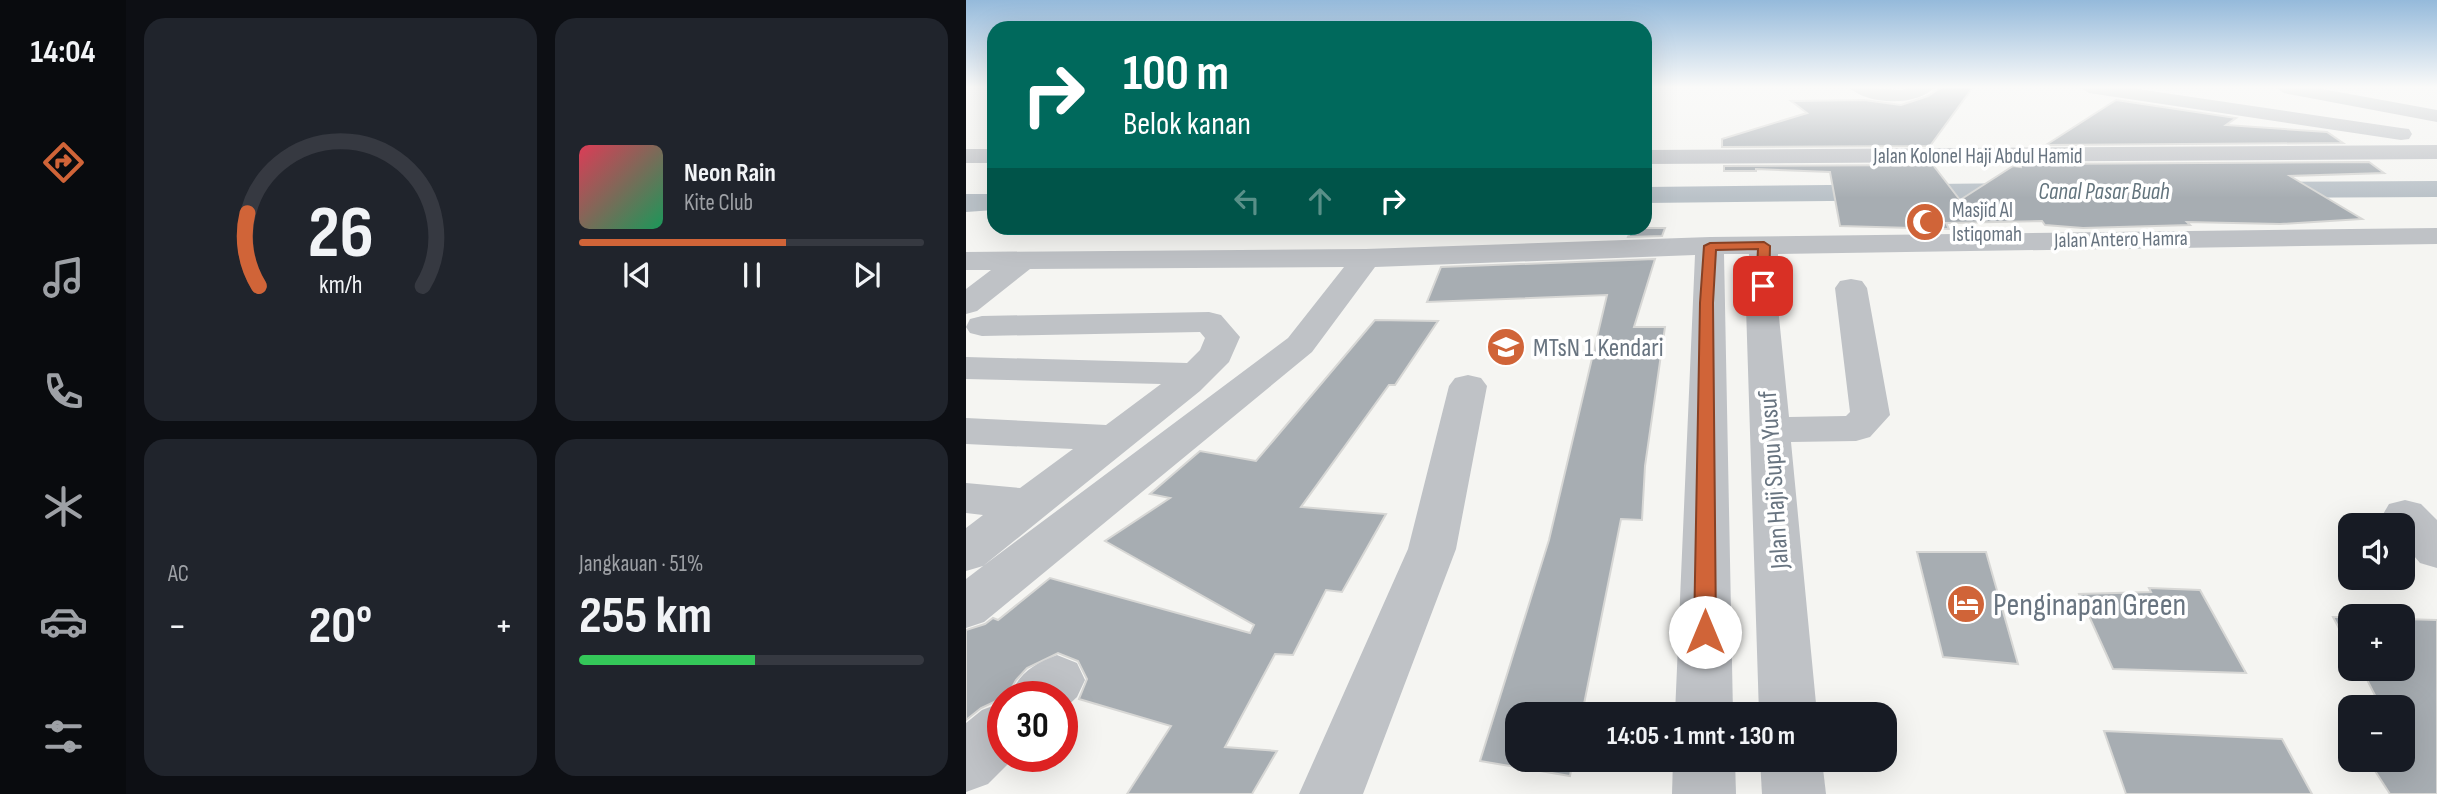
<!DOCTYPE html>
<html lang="id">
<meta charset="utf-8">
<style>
body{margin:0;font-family:"Sofia Sans Condensed",sans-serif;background:#20242c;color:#f1f3f6;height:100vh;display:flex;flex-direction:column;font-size:26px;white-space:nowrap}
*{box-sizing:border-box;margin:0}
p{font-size:23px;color:#9ea1a6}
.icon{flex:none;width:38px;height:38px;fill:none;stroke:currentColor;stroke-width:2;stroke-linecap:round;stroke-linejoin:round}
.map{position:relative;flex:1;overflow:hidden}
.sheet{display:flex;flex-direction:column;gap:18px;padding:18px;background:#0d0f14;width:840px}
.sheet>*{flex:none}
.top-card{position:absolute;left:21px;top:21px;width:665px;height:214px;border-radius:21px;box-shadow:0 7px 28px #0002;background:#00695c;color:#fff;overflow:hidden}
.buttons{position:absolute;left:1372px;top:513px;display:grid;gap:14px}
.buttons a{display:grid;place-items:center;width:77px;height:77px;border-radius:14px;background:#171b24;box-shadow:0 7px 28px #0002;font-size:35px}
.speed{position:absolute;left:21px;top:681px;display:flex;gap:14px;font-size:35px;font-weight:700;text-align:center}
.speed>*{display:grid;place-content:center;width:91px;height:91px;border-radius:50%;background:#171b24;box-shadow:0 7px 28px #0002;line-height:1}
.speed .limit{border:10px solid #d22;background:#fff;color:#111}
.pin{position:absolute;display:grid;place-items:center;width:60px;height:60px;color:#fff;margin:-30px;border-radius:14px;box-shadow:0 4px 10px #0006}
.me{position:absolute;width:77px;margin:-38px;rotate:0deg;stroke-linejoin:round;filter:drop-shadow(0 0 5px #0008)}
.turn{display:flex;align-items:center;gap:24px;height:147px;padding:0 21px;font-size:32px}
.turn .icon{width:91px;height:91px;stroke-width:2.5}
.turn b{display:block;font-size:49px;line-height:60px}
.lanes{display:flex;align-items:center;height:66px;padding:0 21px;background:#0003;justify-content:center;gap:35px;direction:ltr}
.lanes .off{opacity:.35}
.big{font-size:52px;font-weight:700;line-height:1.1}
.sheet .tile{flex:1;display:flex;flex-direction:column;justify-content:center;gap:10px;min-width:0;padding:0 24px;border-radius:21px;background:#20242c}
.sheet .dial{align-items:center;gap:0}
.dial svg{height:182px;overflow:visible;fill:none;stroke:#363941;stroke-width:7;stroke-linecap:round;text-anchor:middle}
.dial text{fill:#f1f3f6;stroke:none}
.song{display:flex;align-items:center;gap:21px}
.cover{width:84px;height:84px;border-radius:10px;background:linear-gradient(135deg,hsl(350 70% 55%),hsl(150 70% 35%))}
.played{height:7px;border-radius:4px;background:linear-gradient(90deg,#d06438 60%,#363941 60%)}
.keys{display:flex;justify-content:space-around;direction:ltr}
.heat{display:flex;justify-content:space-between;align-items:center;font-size:38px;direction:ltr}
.charge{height:10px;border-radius:5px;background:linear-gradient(90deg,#34c759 51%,#363941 0)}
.sheet .tiles{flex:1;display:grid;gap:18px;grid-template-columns:repeat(2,1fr)}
.trip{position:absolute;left:539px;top:702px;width:392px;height:70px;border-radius:21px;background:#171b24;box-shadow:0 7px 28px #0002;font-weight:700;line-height:70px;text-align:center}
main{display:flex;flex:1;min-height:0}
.dock{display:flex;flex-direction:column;width:126px;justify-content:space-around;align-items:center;background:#090b0e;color:#9ea1a6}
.dock .icon{width:49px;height:49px}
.dock .active{color:#d06438}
.dock b{font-size:32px;color:#f1f3f6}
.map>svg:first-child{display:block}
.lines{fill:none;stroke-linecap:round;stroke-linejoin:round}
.canal{fill:#bac2c8;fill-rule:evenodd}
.building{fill:#a7adb2;stroke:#d7d7d5;stroke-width:2}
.minor{fill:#bfc2c6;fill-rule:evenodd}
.route{fill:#d06438;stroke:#874124;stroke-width:2}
.labels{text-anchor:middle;stroke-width:7;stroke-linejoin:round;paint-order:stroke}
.far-street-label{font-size:21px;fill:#687480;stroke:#fff}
.far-poi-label{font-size:21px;fill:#687480;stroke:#fff;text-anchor:start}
.far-water-label{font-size:23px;font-style:italic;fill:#63747d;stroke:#fff}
.poi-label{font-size:26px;fill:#687480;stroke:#fff;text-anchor:start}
.street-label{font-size:26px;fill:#687480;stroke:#fff}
.near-poi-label{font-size:32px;fill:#687480;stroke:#fff;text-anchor:start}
</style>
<main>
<nav class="dock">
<b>14:04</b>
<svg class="icon active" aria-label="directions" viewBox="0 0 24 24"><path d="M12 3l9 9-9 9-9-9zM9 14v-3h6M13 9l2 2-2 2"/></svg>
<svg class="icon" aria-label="music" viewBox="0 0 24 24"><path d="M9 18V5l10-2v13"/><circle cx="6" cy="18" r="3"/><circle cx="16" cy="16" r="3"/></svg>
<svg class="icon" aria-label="phone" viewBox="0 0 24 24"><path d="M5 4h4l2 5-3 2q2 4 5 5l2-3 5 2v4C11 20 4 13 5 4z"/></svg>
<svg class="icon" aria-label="climate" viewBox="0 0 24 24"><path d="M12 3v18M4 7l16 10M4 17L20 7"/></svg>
<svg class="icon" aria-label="car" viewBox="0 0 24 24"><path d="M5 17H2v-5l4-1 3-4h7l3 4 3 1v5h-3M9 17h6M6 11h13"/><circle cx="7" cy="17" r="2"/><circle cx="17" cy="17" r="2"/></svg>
<svg class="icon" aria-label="filters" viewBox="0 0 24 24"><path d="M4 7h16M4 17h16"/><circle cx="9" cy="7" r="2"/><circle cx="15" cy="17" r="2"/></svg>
</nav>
<section class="sheet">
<div class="tiles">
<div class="tile dial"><svg viewBox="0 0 100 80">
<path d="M14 69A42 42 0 1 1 86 69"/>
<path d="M14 69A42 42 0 0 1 9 37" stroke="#d06438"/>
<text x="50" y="56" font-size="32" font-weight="700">26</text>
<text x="50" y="72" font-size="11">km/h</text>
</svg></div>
<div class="tile">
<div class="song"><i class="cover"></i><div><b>Neon Rain</b><p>Kite Club</p></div></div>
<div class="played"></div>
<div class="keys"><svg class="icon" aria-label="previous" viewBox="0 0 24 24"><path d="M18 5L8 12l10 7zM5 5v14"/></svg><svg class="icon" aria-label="pause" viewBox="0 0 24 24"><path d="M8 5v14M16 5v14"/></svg><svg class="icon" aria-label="next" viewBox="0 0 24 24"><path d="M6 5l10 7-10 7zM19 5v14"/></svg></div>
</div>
<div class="tile"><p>AC</p>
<div class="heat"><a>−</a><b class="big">20°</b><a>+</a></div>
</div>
<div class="tile"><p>Jangkauan · 51%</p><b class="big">255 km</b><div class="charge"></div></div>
</div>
</section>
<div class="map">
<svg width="1471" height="794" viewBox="0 0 1471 794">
<rect width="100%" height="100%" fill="#f5f5f2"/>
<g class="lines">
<!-- canal -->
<g class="canal">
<path d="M1471,181V197L1290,198L1280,196L1276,190L1280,184L1290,182Z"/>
<path d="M1064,183L1074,185L1078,191L1074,197L1064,199L679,203V187Z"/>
<path d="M0,194H28V210L0,212Z"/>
</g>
</g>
<!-- building -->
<g class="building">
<path d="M976,87H1007L964,146L756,147V139L841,113L825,101L898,100L935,105L962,96Z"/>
<path d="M1150,100L1270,118L1260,125L1361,132L1377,143L1080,145Z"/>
<path d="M1403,162L1418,173L1324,176L1396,219L1314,224L1221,222L1224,225L1117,228L1079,225L1076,221L980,223L983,229L874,226L864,172L790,169V171H758V166L967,165L994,200L1047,166L1055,167V164Z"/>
<path d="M666,228H699L696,236L662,237Z"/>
<path d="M689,259L668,327H699L679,466L676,520L655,519L616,714H551V760H607L604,776L514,761L583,540L641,295L461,302L475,267Z"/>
<path d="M409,320L472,321L429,385H423L335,507L420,514L376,592L360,590L327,655L309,654L259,747L311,751L286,794H161L205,726L113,699L121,679L112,661L92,653L61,668L50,680L41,696L15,708L0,720V630L19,624L27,618L32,620L84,578L284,633L288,625L139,541L204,498L184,494L234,451L290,461Z"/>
<path d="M951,552H1020L1052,664L977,657Z"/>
<path d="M1183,588L1234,590L1280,673L1147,669L1113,594L1185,592Z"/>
<path d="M1367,617H1384V649Z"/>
<path d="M1437,619L1471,620V794H1424L1402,760H1437V707H1415L1395,668H1437Z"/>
<path d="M1138,731L1316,739L1346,794H1160Z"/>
</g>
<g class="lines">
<!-- minor -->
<g class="minor">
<path d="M883,87L935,90L947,87H968C953,107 899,105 883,87Z"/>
<path d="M1114,87H1158L1435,128L1443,129L1446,134L1443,139L1435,140L1123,93Z"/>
<path d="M1309,87H1345L1471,110V122L1318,93Z"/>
<path d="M1471,145V159L679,164V150Z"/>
<rect x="0" y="149" width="28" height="14"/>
<path d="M1471,228V244L812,254V307L823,417L880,416L884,412L869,288L874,281L885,279L896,281L901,288L924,415L904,437L890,441L825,442L851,714H793L780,307L783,254H758L767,714H709L729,255L409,267L346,352L18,622L0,628V579L17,566L0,571V528L17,515L0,513V483L54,488L107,449L0,444V418L140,425L195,384L0,379V357L221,363L234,350L239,338L234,332L16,336L4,333L0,327L4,319L16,316L243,312L255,315L274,337L263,362L234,391L17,566L322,338L378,267L64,269L11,311L0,314V289L25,270H0V252L400,249L744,237Z"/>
<path d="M502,375L515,378L521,386L490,549L397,794H333L442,549L483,386L489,378Z"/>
<path d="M1439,500L1455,504L1471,520V568L1454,563L1437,543V525H1421L1416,516L1423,504Z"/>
<path d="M91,655L111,663L119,680L111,697L96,711V696H44C53,673 68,664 91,655Z"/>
<path d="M37,702V756H50L22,784L0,792V723L16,710Z"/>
<path d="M707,760H769L770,794H706Z"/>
<path d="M794,760H856L860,794H796Z"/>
</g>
</g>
<!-- sky -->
<linearGradient id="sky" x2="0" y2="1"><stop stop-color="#95badb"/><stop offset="0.44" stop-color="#fafaf9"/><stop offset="1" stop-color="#fafaf9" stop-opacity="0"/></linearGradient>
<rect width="1471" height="198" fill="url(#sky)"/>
<!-- route -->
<path class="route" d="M798,242L804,246L803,286L797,290L790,286L792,249L750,250L747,303L750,632L747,638L739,641L731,638L728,632L734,303L738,246L744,243Z"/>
<!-- icons -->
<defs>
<symbol id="mosque-disc" viewBox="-11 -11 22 22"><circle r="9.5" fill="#d06438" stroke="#fff"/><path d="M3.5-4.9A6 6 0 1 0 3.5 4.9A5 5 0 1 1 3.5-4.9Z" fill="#fff"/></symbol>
<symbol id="school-disc" viewBox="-11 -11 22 22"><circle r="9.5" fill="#d06438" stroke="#fff"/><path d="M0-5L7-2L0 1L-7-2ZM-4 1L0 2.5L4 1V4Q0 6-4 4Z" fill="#fff"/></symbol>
<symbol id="hotel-disc" viewBox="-11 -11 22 22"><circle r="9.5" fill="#d06438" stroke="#fff"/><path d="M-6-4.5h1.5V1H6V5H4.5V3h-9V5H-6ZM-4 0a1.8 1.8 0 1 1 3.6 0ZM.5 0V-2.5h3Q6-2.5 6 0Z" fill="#fff"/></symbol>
</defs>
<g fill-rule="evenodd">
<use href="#mosque-disc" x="937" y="200" width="44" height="44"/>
<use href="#school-disc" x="518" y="325" width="44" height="44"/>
<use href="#hotel-disc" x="978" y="582" width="44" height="44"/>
</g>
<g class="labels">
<!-- far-street labels -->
<g class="far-street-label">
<text x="1012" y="163">Jalan Kolonel Haji Abdul Hamid</text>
<text transform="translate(1155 239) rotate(-1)" y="7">Jalan Antero Hamra</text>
</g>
<!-- far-poi labels -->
<g class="far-poi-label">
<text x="986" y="217">Masjid Al<tspan x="986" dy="24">Istiqomah</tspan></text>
</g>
<!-- far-water labels -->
<g class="far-water-label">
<text x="1138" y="199">Canal Pasar Buah</text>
</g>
<!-- poi labels -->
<g class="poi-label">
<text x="567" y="356">MTsN 1 Kendari</text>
</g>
<!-- street labels -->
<g class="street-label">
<text transform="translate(807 480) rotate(-94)" y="9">Jalan Haji Supu Yusuf</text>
</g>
<!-- near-poi labels -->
<g class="near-poi-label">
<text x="1027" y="615">Penginapan Green</text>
</g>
</g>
</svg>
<div class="buttons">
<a><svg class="icon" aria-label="sound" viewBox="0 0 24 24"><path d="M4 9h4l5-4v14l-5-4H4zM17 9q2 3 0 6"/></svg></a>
<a>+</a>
<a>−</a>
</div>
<div class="speed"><div class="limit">30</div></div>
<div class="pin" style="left:797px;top:286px;background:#d93025"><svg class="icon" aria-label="arrive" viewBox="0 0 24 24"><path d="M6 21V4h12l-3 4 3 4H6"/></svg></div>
<svg class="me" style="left:739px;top:632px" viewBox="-20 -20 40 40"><circle r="19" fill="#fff"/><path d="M0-13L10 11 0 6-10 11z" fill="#d06438"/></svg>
<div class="trip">14:05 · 1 mnt · 130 m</div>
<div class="top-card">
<div class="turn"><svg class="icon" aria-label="right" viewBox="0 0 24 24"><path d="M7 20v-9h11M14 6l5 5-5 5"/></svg><div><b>100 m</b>Belok kanan</div></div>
<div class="lanes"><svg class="icon off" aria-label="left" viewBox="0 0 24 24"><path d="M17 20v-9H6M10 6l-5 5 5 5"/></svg><svg class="icon off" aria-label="ahead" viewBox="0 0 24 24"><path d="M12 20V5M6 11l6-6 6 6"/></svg><svg class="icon" aria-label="right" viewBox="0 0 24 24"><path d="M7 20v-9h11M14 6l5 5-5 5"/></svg></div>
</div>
</div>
</main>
